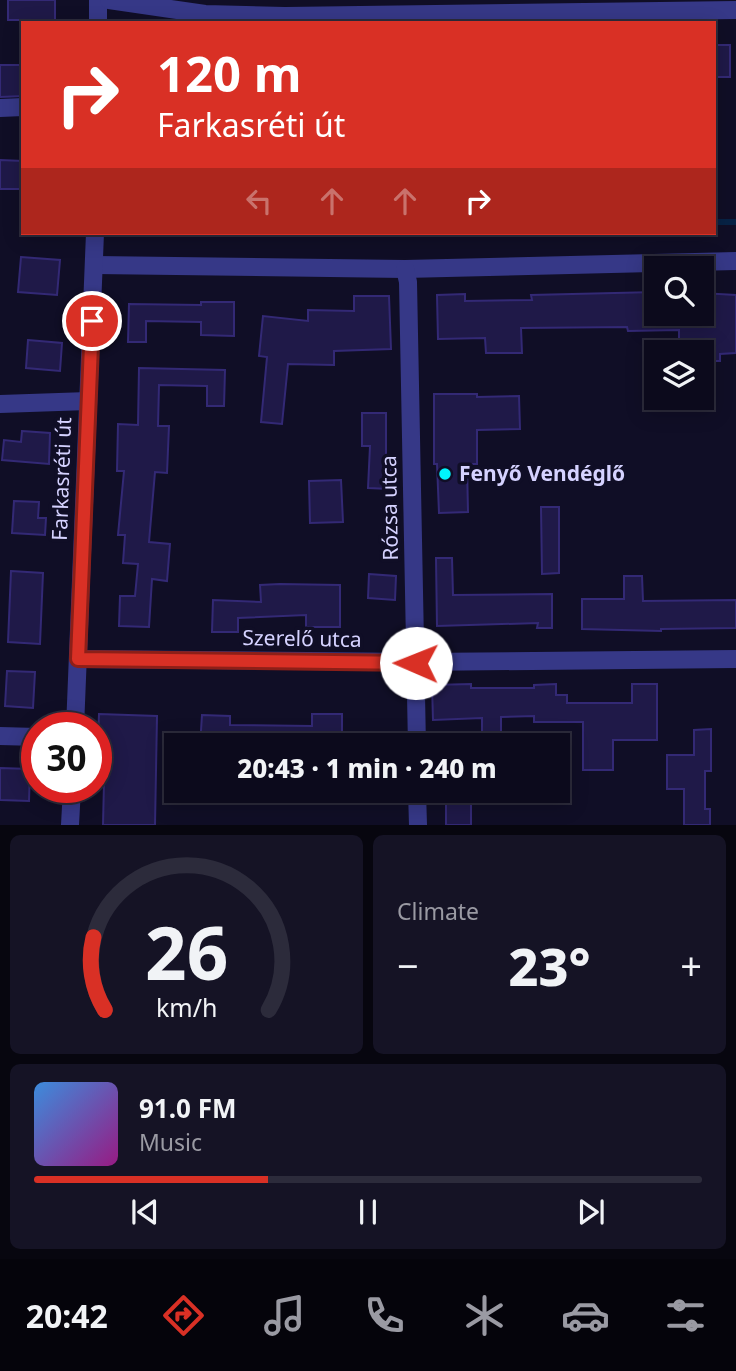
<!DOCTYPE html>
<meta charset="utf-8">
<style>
body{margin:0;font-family:"Noto Sans",sans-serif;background:#151325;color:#f1f3f6;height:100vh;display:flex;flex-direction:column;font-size:26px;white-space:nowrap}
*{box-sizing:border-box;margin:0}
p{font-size:23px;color:#9a9aa3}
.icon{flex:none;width:38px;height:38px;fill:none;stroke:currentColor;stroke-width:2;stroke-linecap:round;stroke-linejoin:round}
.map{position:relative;height:825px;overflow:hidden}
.side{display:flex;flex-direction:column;gap:10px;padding:10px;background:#07060f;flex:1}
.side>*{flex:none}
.hud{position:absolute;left:21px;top:21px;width:695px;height:214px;border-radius:0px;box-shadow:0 4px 18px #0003,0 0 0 2px #2c2b3b;background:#d93025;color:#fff;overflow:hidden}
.buttons{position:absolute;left:644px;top:256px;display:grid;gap:14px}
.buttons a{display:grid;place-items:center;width:70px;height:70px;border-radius:0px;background:#0c0a1c;box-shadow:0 4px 18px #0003,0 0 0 2px #2c2b3b;font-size:35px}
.speed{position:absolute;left:21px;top:712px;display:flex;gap:14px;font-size:35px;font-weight:700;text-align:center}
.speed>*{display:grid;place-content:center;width:91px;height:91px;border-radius:50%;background:#0c0a1c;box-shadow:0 4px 18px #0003,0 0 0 2px #2c2b3b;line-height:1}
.speed .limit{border:10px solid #d22;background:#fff;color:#111}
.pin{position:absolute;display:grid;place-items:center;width:60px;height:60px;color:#fff;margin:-30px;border:4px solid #fff;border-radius:50%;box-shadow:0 2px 7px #0007}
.me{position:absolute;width:77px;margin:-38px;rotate:271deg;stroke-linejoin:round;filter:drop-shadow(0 0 5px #0008)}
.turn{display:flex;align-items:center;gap:24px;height:147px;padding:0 21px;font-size:32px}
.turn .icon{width:91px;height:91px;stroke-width:2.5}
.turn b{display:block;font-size:49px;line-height:60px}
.lanes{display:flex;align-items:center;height:66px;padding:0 21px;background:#0003;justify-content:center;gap:35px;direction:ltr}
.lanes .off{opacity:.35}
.big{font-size:52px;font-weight:800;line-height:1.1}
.side .tile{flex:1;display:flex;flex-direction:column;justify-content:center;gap:10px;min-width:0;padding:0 24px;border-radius:10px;background:#151325}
.side .dial{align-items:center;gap:0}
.dial svg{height:182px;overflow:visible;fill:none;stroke:#2c2b3b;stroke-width:7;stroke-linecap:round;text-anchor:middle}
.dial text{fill:#f1f3f6;stroke:none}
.song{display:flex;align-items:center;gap:21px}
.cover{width:84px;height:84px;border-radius:10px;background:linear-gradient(135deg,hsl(210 70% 55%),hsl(310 70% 35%))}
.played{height:7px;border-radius:4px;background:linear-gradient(90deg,#d93025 35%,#2c2b3b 35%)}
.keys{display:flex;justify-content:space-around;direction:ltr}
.heat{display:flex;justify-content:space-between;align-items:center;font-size:38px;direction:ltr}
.side .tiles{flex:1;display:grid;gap:10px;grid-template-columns:1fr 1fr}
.tile:last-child{grid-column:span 2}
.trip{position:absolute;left:164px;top:733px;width:406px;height:70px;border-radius:0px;background:#0c0a1c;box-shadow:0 4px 18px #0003,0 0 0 2px #2c2b3b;font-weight:800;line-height:70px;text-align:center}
.tab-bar{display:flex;height:112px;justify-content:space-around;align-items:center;background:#05040b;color:#9a9aa3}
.tab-bar .icon{width:49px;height:49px}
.tab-bar .on{color:#d93025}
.tab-bar b{font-size:32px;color:#f1f3f6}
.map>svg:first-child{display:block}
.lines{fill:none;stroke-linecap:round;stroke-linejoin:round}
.stream{stroke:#072245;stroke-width:6}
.building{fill:#1f1948;stroke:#332975;stroke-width:2}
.minor{stroke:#363887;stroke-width:18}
.route-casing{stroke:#8d1f18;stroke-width:18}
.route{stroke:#d93025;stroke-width:12}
.poi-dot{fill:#00f5fd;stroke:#100e26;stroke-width:2.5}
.labels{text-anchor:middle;stroke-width:7;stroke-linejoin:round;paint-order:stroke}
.poi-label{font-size:21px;font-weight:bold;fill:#d5d2ff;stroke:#100e26;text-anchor:start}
.street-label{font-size:21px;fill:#d5d2ff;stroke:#100e26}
</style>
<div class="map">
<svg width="736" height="825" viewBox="0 0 736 825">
<rect width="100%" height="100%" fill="#100e26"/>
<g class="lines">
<!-- stream -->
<path class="stream" d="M714,222H736"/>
</g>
<!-- building -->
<g class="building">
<rect x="8" y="0" width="47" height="20"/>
<rect x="714" y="45" width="16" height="32"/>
<path d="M0,65H23V96L0,97Z"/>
<path d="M0,160L23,161V189H0Z"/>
<path d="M21,257L60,260L57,295L18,292Z"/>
<path d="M656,292V313H702V293L736,295V353L720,354V361H702V352H698V343L679,344V330L628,331L627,327L521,328L522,353H486L485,338L438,339L437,295L465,294V301L532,300L531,295Z"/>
<path d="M354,296H389L391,349L334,351V365L288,364L282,424L261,422L267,357L259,356L263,316L308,321V310L354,311Z"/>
<path d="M201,302H234V336L201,335V322L146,321V342H128L129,304L201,305Z"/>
<path d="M28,340L62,343L60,371L26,368Z"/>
<path d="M139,368L225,370L224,406H207V386L159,385L158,426H169L167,473L155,472L149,542L170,544L167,581L152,579L149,627L119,626L120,596H135L138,564L123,563L125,535H118L124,471H117L118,424L138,425Z"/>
<path d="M434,394H477V397L519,396L520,429L477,430V464H467L468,512L439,513L437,464H434Z"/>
<path d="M362,413H386V469H391L390,489L368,488L370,446H362Z"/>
<path d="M22,431L50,433L49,464L2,460L4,440L21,442Z"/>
<path d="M341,480L343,522L310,523L309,481Z"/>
<path d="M14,501L39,502L38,518H46L45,535L12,533Z"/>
<path d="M541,507H559V573L542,574Z"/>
<path d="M436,558H452L453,595L552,594V628H537L538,623L437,626Z"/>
<path d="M11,571L43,573L40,644L8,642Z"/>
<path d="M369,574L396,576L395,600L368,598Z"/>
<path d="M624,576H642L643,601L736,600V628L661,629V631L582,629V599H624Z"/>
<path d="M280,584L340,585V627H306V615L238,618V632H212L213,600L261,602L260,585Z"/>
<path d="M7,671L35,672L33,708L5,706Z"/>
<path d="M471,684V688H534V685L556,684V695H567V703H632V684H657V740H613V770H583V722H534V716L501,717V742H482V718L433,720L432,685Z"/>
<path d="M99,714L157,716L155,825H103L105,740H98Z"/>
<path d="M312,714H342V745L200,746L202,715L230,716V725L312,726Z"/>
<path d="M711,729V771H705V809H710V825H684V789H667V755H694V730Z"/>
<path d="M0,768L30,769L29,801L0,800Z"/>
<rect x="446" y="797" width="25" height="28"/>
</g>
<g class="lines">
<!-- minor -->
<g class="minor">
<path d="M98,0V23"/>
<path d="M109,0L205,14L285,16L736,10"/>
<path d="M0,108L23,107"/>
<path d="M95,265L405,269L736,261"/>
<path d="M405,269L408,282L417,746"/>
<path d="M0,404L88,401"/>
<path d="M78,659L417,662L736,659"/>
<path d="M75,728L95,233"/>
<path d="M0,736L37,737"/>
<path d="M417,791L418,825"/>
<path d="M70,825L72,788"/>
</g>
</g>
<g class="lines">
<defs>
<path id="route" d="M92,321L78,659L416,663"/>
</defs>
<!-- route casing -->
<use href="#route" class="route-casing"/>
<!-- route -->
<use href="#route" class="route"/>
</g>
<!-- markers -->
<circle class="poi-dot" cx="445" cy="474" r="7"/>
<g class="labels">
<!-- poi labels -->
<g class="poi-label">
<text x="459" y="481">Fenyő Vendéglő</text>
</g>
<!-- street labels -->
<g class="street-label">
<text transform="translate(62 479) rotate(-88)" y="7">Farkasréti út</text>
<text transform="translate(390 508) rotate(-91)" y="7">Rózsa utca</text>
<text transform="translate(302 639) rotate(1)" y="7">Szerelő utca</text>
</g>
</g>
</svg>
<div class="buttons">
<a><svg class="icon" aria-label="search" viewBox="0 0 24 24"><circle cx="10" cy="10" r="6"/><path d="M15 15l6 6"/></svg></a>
<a><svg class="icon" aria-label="layers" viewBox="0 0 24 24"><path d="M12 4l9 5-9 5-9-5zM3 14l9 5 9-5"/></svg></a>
</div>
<div class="speed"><div class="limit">30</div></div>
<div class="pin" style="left:92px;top:321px;background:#d93025"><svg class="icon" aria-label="arrive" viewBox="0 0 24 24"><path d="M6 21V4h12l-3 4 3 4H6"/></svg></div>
<svg class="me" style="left:416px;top:663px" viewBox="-20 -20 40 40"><circle r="19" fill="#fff"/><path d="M0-13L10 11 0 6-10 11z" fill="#d93025"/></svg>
<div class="trip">20:43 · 1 min · 240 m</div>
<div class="hud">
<div class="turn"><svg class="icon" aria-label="right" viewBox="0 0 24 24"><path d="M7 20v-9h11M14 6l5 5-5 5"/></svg><div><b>120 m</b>Farkasréti út</div></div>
<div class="lanes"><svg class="icon off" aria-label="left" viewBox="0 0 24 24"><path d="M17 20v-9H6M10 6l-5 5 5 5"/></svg><svg class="icon off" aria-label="ahead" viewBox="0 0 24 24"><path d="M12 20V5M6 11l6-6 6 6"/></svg><svg class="icon off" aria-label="ahead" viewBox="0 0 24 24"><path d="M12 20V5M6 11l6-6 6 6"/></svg><svg class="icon" aria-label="right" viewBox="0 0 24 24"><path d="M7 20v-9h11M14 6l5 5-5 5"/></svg></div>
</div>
</div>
<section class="side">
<div class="tiles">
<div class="tile dial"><svg viewBox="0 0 100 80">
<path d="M14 69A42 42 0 1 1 86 69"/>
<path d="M14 69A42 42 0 0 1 9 37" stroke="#d93025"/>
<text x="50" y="56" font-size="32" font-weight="700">26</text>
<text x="50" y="72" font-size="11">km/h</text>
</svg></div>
<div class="tile"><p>Climate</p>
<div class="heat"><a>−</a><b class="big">23°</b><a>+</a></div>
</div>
<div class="tile">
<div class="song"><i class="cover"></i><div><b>91.0 FM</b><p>Music</p></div></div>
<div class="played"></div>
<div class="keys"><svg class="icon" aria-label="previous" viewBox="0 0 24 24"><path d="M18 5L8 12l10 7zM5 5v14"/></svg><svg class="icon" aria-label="pause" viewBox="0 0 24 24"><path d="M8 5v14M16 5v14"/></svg><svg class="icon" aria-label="next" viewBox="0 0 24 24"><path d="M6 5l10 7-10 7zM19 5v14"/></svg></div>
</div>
</div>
</section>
<nav class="tab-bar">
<b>20:42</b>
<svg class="icon on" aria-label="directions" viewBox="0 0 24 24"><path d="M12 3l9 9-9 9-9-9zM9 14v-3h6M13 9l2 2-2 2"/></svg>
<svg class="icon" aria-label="music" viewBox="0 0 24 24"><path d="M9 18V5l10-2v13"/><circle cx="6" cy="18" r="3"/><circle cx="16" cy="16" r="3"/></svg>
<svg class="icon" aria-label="phone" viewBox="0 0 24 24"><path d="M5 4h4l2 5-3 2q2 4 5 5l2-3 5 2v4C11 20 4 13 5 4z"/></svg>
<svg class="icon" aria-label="climate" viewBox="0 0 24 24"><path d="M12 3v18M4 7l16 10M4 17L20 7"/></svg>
<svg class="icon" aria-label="car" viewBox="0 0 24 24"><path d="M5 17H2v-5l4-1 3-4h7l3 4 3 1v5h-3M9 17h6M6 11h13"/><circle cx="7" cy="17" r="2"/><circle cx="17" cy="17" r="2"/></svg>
<svg class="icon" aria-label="filters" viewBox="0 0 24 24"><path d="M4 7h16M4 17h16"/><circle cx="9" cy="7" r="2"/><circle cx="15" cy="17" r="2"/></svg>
</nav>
